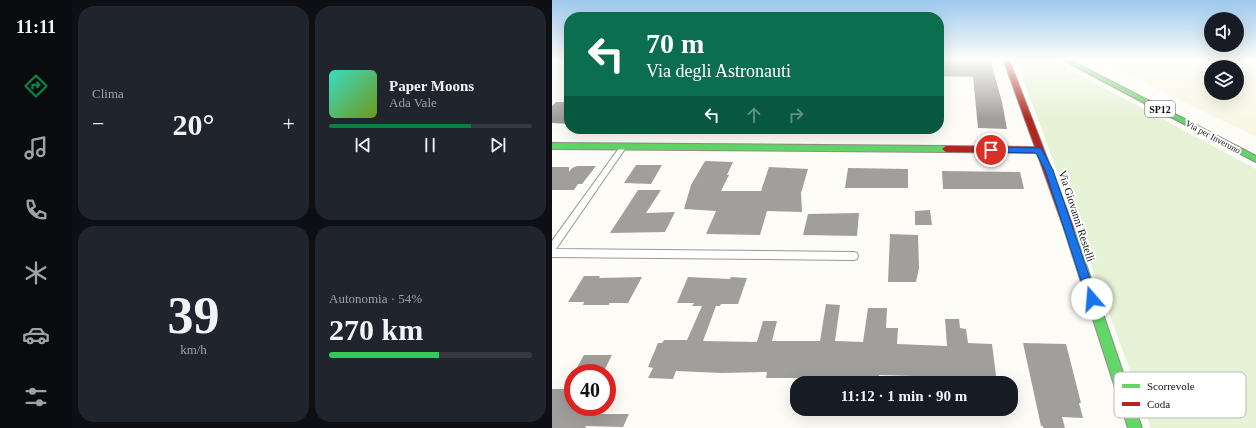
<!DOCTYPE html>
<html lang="it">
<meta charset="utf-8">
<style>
body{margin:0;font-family:Georgia,serif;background:#20242c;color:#f1f3f6;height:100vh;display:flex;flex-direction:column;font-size:15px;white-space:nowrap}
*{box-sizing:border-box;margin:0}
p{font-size:13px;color:#9ea1a6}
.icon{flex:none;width:22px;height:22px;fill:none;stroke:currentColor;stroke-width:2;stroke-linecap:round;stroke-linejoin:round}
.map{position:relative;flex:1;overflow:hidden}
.side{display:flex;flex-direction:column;gap:6px;padding:6px;background:#0d0f14;width:480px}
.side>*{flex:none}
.top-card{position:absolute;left:12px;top:12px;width:380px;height:122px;border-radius:16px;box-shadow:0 4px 16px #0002;background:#0b6e4f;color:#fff;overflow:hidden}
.buttons{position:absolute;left:652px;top:12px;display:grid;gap:8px}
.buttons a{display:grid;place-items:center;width:40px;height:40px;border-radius:50%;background:#171b24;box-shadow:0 4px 16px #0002;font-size:20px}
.speed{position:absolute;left:12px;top:364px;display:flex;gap:8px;font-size:20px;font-weight:700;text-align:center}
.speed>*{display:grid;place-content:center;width:52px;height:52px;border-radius:50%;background:#171b24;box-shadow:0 4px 16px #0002;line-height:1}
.speed .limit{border:6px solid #d22;background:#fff;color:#111}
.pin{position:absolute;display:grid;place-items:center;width:34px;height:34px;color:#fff;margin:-17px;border:2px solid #fff;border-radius:50%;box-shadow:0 1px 4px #0007}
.me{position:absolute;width:44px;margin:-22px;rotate:342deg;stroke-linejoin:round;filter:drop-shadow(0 0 3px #0008)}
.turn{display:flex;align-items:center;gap:14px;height:84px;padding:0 16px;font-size:18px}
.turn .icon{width:52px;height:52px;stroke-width:2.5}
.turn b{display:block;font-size:28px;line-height:34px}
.lanes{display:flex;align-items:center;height:38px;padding:0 16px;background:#0003;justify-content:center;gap:20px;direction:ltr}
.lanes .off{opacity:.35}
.big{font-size:30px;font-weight:600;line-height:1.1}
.side .tile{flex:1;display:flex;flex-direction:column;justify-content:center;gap:6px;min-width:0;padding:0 14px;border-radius:16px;background:#20242c}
.side .dial{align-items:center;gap:0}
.dial b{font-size:52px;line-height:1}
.song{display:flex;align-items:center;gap:12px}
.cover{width:48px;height:48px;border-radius:6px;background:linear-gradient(135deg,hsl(170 70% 55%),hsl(80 70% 35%))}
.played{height:4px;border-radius:2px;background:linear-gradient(90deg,#0b8043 70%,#363941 70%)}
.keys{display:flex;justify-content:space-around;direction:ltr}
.heat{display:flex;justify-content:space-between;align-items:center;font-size:22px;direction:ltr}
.charge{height:6px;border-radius:3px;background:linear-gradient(90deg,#34c759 54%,#363941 0)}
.side .tiles{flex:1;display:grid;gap:6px;grid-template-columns:repeat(2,1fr)}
.trip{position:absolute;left:238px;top:376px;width:228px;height:40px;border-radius:16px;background:#171b24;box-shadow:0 4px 16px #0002;font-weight:600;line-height:40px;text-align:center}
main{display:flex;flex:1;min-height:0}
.tab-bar{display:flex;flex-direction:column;width:72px;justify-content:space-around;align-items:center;background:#090b0e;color:#9ea1a6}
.tab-bar .icon{width:28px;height:28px}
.tab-bar .active{color:#0b8043}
.tab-bar b{font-size:18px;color:#f1f3f6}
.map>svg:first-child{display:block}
.farmland{fill:#f9f7e4;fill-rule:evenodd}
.green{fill:#e7f3d7}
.building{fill:#a19f9c}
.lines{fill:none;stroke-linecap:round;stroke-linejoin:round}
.lane-casing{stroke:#979795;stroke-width:2}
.fast-casing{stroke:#8e8d8b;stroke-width:2}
.jam-casing{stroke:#8e8d8b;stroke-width:2}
.lane{fill:#fffffe;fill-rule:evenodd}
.fast{fill:#63d668;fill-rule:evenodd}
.jam{fill:#b3261e;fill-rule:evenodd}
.route{fill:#1a73e8;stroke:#114b97}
.labels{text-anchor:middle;stroke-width:4;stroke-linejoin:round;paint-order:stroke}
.far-street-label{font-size:9px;fill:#111;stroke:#fff}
.shield{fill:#fff;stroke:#585858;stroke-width:1}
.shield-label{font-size:10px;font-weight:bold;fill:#111}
.street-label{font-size:11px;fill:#111;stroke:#fff}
.key{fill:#fff;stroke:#b8b8b8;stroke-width:1}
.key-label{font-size:11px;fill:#111}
</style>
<main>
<nav class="tab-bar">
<b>11:11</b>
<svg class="icon active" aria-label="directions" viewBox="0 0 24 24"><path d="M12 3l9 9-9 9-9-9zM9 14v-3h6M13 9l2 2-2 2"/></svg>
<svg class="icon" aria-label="music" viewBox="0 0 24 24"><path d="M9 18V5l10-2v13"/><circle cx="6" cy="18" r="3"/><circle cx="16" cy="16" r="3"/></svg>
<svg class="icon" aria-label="phone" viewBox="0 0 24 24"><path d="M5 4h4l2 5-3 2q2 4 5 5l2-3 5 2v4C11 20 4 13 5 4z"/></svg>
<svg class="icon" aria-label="climate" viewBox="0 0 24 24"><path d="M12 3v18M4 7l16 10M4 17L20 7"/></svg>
<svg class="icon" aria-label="car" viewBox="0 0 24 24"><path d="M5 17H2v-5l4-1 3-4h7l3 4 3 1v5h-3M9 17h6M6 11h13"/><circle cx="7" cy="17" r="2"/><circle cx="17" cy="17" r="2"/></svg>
<svg class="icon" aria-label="filters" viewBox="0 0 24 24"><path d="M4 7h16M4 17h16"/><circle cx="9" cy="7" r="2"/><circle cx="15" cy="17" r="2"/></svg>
</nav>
<section class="side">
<div class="tiles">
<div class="tile"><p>Clima</p>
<div class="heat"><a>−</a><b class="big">20°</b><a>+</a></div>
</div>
<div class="tile">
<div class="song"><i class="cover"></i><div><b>Paper Moons</b><p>Ada Vale</p></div></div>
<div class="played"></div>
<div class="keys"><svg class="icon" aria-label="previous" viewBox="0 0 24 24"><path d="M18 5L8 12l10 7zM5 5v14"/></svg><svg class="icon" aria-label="pause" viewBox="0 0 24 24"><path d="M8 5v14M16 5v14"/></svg><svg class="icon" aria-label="next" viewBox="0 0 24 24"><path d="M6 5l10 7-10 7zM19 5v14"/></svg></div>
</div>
<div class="tile dial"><b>39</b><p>km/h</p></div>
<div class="tile"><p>Autonomia · 54%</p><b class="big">270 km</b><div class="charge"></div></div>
</div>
</section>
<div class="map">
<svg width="704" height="428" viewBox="0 0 704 428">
<rect width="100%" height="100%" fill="#fdfcf7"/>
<!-- farmland -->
<path class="farmland" d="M544,59H704V137ZM659,67H685V93H659Z"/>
<!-- green -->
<path class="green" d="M464,59H498L704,169V428H599Z"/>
<!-- building -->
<g class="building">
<path d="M387,59H438L450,102L455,129L426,128L421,77L387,76Z"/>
<path d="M4,102H17V124L0,123V106Z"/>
<path d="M153,161L181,162L175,175H177L169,191H209L217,167L256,169L249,193L250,212L215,211L208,235L154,234L164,211L132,209L139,185Z"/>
<path d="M84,165H110L99,184L72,183Z"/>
<path d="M25,166H44L30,184H26L22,190H0V167H17V172L20,168Z"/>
<path d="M296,168L356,169V188H293Z"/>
<path d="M390,171L468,172L472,189H391Z"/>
<path d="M86,190H109L94,213L123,212L113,232L58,233Z"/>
<path d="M378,210L380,225H363V211Z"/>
<path d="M307,213L305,236L251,235L256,214Z"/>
<path d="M338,234L366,235L367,268L364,282H336Z"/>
<path d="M32,276H48L47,278L90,277L76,303H57V305H31L32,302H16Z"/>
<path d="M136,277L178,279L179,277L195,278L186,304H169L168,306H164L151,341L205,342L211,321H225L220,341H268L274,304L288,305L283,341L311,342L316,308H335L334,328H346L345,344L395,346L393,319H407L408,328L414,329L416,343L440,344L445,383H420V376L399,377L327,375V379L261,376V378H214L215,372L170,373L124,371L121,379L96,378L101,368L96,367L106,343H110L112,340H135L150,306H140L142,303H125Z"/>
<path d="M471,343L514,344L529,403H527L531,418L510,417L513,428H491V426H489Z"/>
<path d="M32,355H60L51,373H22Z"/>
<path d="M0,389H21V407H43L40,414H77L71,427L34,426L33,428H0Z"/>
</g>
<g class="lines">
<defs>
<path id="lane" d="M70,144H72L75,146L4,249L302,252L305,253L306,256L305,259L302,260L0,257V241Z"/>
<g id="fast">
<path d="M509,59H516L704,156V162Z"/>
<path d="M0,143L394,146L398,149L394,152L0,149Z"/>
<path d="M517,225L520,226L522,229L590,428H576L512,229L514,226Z"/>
</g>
<path id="jam" d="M451,59H457L514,207L522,229L520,232H514L512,229L485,153L394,152L390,149L394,146L483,147Z"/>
</defs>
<!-- lane casing -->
<use href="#lane" class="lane-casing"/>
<!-- fast casing -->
<use href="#fast" class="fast-casing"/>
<!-- jam casing -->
<use href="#jam" class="jam-casing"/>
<!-- lane -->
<use href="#lane" class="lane"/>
<!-- fast -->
<use href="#fast" class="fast"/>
<!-- jam -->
<use href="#jam" class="jam"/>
</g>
<!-- sky -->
<linearGradient id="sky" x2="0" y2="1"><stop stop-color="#9dc9ee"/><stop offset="0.5" stop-color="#fefefb"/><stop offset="1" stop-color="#fefefb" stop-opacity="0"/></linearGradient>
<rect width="704" height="119" fill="url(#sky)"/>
<!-- route -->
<path class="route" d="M439,147L489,148L501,170L545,299L544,302L540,304L536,302L535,299L493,170L484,153L436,152V148Z"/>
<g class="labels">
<!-- far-street labels -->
<g class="far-street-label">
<text transform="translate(661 137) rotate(28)" y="3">Via per Inveruno</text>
</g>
<!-- shield labels -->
<rect class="shield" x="593" y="101" width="30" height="16" rx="3"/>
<g class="shield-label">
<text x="608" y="113">SP12</text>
</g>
<!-- street labels -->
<g class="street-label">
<text transform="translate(525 216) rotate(72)" y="4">Via Giovanni Restelli</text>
</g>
</g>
<!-- legend -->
<rect x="562" y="372" width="132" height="46" rx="6" class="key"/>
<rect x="570" y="384" width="18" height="4" fill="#63d668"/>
<rect x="570" y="402" width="18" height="4" fill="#b3261e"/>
<g class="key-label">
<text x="595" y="390">Scorrevole</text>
<text x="595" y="408">Coda</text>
</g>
</svg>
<div class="buttons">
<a><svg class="icon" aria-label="sound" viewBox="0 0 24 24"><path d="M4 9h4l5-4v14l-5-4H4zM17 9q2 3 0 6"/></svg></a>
<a><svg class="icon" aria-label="layers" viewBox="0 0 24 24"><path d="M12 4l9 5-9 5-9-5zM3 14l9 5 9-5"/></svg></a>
</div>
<div class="speed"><div class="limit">40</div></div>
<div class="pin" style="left:439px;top:150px;background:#d93025"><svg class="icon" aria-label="arrive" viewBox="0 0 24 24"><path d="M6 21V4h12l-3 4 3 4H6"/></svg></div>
<svg class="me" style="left:540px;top:299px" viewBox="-20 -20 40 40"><circle r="19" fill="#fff"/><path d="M0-13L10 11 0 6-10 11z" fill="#1a73e8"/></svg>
<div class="trip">11:12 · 1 min · 90 m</div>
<div class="top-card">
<div class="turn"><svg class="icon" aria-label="left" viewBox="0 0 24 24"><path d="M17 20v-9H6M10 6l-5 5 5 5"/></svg><div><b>70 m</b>Via degli Astronauti</div></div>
<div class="lanes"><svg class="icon" aria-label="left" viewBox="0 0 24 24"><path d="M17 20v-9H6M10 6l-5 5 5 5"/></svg><svg class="icon off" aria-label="ahead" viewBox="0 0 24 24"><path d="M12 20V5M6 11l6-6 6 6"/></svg><svg class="icon off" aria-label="right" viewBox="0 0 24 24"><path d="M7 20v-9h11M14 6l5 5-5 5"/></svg></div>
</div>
</div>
</main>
